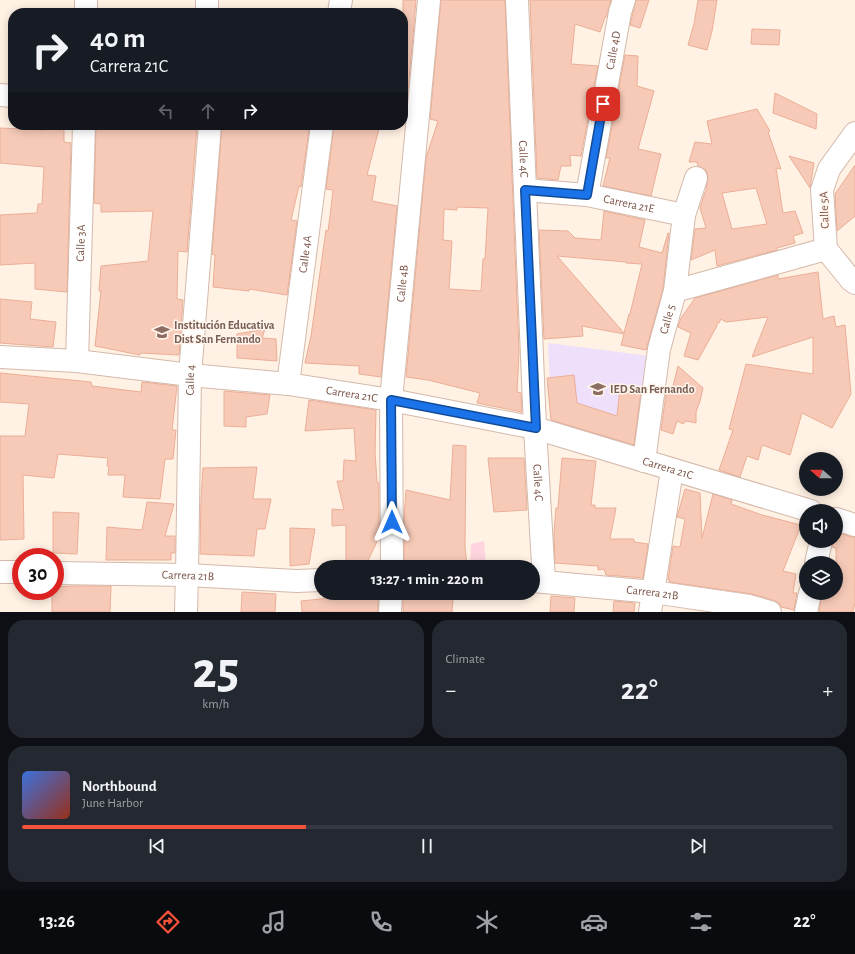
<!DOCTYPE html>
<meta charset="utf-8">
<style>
body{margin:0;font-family:"Alegreya Sans",sans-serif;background:#242831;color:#f1f3f6;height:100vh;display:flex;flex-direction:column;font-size:15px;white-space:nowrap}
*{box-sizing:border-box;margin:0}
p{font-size:13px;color:#9ea1a6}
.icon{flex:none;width:22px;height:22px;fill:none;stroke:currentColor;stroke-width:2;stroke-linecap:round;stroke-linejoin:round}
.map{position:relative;height:612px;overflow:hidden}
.drawer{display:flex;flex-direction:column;gap:8px;padding:8px;background:#0d0f14;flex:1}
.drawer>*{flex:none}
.guide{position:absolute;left:8px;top:8px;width:400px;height:122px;border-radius:16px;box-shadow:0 2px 10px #0003;background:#171b24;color:#f1f3f6;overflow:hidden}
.needle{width:26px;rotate:290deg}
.controls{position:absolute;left:799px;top:452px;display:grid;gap:8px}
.controls a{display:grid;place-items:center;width:44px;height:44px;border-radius:50%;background:#171b24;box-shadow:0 2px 10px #0003;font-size:20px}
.speed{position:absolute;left:12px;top:548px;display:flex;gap:8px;font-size:20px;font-weight:700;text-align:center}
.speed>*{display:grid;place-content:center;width:52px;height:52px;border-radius:50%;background:#171b24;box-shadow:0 2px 10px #0003;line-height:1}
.speed .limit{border:6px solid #d22;background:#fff;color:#111}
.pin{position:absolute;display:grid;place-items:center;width:34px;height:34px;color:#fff;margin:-17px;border-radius:8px;box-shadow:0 2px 6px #0006}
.me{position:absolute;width:44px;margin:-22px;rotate:0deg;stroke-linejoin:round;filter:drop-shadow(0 0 3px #0008)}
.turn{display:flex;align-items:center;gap:14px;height:84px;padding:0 16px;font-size:18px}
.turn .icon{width:52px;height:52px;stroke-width:2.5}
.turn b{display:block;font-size:28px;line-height:34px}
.lanes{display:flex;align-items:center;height:38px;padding:0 16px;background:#0003;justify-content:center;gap:20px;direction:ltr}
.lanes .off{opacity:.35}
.big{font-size:30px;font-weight:600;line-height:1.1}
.drawer .widget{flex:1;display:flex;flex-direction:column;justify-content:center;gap:6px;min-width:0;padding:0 14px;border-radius:16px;background:#242831}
.drawer .dial{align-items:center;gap:0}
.dial b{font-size:52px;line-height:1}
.song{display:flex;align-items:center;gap:12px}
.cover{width:48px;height:48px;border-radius:6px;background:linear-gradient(135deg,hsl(220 70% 55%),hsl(10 70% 35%))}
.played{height:4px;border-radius:2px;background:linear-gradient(90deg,#f5523b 35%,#363941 35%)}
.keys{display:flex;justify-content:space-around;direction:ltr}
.heat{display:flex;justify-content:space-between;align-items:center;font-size:22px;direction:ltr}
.drawer .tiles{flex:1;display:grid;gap:8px;grid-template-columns:1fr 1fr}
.widget:last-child{grid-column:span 2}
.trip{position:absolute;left:314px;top:560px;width:226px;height:40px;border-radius:20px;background:#171b24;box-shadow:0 2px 10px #0003;font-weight:600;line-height:40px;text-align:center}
.tabs{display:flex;height:64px;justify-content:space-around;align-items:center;background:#090b0e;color:#9ea1a6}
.tabs .icon{width:28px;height:28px}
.tabs .on{color:#f5523b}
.tabs b{font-size:18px;color:#f1f3f6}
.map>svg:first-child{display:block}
.education{fill:#eee0fb}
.medical{fill:#fed5de}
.building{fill:#f7cab8;stroke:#ebae96;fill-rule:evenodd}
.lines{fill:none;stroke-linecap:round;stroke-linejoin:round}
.minor-casing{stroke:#d4b9ab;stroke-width:24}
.minor{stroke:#fff;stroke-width:22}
.route-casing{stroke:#114b97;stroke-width:10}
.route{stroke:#1a73e8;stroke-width:7}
.labels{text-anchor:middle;stroke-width:3;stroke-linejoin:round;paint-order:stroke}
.street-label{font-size:12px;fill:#7a5346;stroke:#fff5ec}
.education-label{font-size:12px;font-weight:bold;fill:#785e54;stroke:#fff5ec;text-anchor:start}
</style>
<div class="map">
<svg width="855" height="612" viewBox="0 0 855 612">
<rect width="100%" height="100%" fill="#fff1e3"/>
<!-- education -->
<path class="education" d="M548,343L650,356L641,452L552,422Z"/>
<!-- medical -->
<path class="medical" d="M484,541L486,567H470L471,544Z"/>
<!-- building -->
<g class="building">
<path d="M403,0H416L408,92L403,91Z"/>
<path d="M441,0H505L519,352L517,392L521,393L522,412L477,403L480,393L428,380L406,377L426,158L438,121L430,119ZM457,207L488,208L485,259H483L481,291L449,289L452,241L443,240L444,209L457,210Z"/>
<path d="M530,0H611L606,17H605L600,32L575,24L571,64L598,66L581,156L570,155L571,166H561L558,180L537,178Z"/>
<path d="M636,0H649L640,28L630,25Z"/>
<path d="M698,0H717L712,31L707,50L688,45L694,24Z"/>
<path d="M752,29L780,30L779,45L751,44Z"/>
<path d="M625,55L638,56L637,86L654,91L638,149L661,154L651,196L603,186L610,158H606Z"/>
<path d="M775,93L817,114L816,129L773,113Z"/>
<path d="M757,109L770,131L768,132L781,169L776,168L783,213L795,211L803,233L793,236L795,243L777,248V250L717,266L715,250L691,260L695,229L706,228L700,208L705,192L706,191L708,176L706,170L698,166L697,162H689L695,142L712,144L707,121ZM756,188L767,224L732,229L722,193Z"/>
<path d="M44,125H64V142L71,143L67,292L35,289V263L0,265V215L37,213L38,204H42L44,167L0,163V128L44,130Z"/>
<path d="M96,125H197L187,252L178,251L177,299L183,300L179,355L140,353V355L95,346L101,291H99L101,266L148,261L153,211L101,212V204L94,203Z"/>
<path d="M222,125H245L279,128V125H293L309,129L301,187L299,186L291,220L297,221L287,295L249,289V291L213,287L215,255L212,254Z"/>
<path d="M334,125H380L367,175L376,176L372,201L397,206L381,377L359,374V366L305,363L311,336L326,230L328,231L331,208L333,190L326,189Z"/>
<path d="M789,156L814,163L810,188Z"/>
<path d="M855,165V216L837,231L835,194Z"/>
<path d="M604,211L645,220L639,247L662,253L668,233H669L663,289L646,350L621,345L624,334L582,326L583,336L544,339L539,230L568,231L575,238L601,240ZM557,256L626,262V263L642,264L630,314H629L624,333Z"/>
<path d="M818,272L823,319L834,316L836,327L845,325L851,394L832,428L802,413L790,455L762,445L758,460L747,456L740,477L719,470L733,430L729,429L746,364L813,374V337L752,357L768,317L726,322L721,319L719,323H717V326L698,360L684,356L691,333L678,327L681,318L695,298L778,275V279Z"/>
<path d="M0,299L32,302L30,319L56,322L53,347L0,343Z"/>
<path d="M265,329L262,338L276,339L277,361L237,358V334Z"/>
<path d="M678,366L703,388L700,401L696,412V423L686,421L683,424L677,421L673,434L661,430L666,394H671Z"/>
<path d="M0,373L91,382L92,386L141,392L142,382L177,386L172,430H176L173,459H165L160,499L123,497L125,475H108L109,466H107L108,458L58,454L54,478L23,475L24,539L0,540V436H25L29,404L0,402Z"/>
<path d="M574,375L577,403L617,416L620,388L641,391L634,445L551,420L547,378Z"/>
<path d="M224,391L270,395L267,414L246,417V427L224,426Z"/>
<path d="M309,400L376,410L375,452L377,482H378L379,484V537L365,567H346V525L332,526V509L344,510L337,481H343L344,460L356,461L354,428L305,431Z"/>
<path d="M453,445L466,446L465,547L467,567H404V519L406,490L450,500Z"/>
<path d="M488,458H524L527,510L494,512Z"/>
<path d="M562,458L596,461L591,505H595V508H616L610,539H634V542L648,544L643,578L606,575L604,569L598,570V566L555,563L554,533L556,508H558Z"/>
<path d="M257,467L253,499H271L265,529H257L254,556L200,554L201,498L203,468Z"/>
<path d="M685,489L700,493L702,538L713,494L732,500L731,504L762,515L801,525L783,571L796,574L793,593H797L794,610L781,607L779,603L773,600L752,594L669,582L670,580H668L673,546L680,547L685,519L677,517Z"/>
<path d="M147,502L174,504L165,536H175V553H171V560H106L107,527L142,530Z"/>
<path d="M53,512L79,513L77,554L53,553Z"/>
<path d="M290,528L315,529L309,564L290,566Z"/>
<path d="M836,532L851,537H855V603L853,612H819L822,593H836V548L832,547L833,541H836Z"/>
<path d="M72,586H111L110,612H52V591H57V587Z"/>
<path d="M242,592L276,594L275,612H241Z"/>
<path d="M378,593V612H302L301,601Z"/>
<path d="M551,596L575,598L574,612H550Z"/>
<path d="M403,597L453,599L452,612H403Z"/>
<path d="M614,601L635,603L634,612H613Z"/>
</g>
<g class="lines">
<defs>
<g id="minor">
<path d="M207,0V13"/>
<path id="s1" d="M517,0L535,428L544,581"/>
<path d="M86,13V0"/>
<path d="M339,13L341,0"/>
<path d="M0,95L13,96"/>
<path id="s2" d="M525,190L587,195L684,215"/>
<path id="s3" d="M587,195L620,12L624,0"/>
<path d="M826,249L822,190L829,169L855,133"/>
<path d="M826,249L851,280L855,283"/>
<path d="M675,291L826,249"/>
<path id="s4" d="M0,357L77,361L190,375L288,384L391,400L535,428L811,511"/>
<path id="s5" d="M77,361L84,125"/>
<path id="s6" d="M288,384L322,125"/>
<path id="s7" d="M644,461L659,349L675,291L684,215L696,178"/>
<path d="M836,519L855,525"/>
<path d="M816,563L821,541"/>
<path id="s8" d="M392,567L391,400L429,0"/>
<path d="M0,572H21"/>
<path id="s9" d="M55,573L187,575L297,581L321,580"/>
<path id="s10" d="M533,581L653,592L749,606L770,612"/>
<path id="s11" d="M186,612L187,575L190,375L210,125"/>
<path d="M390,612L391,593"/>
<path d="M650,612L672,470"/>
<path d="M806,612L810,593"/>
</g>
</defs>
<!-- minor casing -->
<use href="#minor" class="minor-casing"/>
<!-- minor -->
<use href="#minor" class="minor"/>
</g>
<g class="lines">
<defs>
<path id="route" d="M392,522L391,400L536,428L525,190L587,195L603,104"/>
</defs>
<!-- route casing -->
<use href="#route" class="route-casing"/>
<!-- route -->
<use href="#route" class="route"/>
</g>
<!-- icons -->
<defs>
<symbol id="school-bare" viewBox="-9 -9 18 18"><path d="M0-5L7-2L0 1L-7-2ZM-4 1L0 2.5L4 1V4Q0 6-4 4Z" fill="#8d6e63" stroke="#fff5ec" stroke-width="2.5" paint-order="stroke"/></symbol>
</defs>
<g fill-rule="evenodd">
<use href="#school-bare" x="151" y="321" width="22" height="22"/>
<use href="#school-bare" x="587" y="378" width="22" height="22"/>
</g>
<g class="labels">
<!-- street labels -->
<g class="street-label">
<text dy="4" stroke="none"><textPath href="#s3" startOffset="147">Calle 4D</textPath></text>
<text dy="4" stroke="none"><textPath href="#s1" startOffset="159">Calle 4C</textPath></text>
<text dy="4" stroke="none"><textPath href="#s2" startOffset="105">Carrera 21E</textPath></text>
<text transform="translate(824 210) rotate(-92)" y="4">Calle 5A</text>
<text dy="4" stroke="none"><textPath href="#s5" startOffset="118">Calle 3A</textPath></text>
<text dy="4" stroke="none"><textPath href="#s6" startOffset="131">Calle 4A</textPath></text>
<text dy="4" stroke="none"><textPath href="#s8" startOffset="284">Calle 4B</textPath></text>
<text dy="4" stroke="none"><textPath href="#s7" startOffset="144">Calle 5</textPath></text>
<text dy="4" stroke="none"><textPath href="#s11" startOffset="232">Calle 4</textPath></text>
<text dy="4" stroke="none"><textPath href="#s4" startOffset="354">Carrera 21C</textPath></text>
<text dy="4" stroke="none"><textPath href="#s4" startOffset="679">Carrera 21C</textPath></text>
<text dy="4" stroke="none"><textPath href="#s1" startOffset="483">Calle 4C</textPath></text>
<text dy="4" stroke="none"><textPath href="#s9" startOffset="133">Carrera 21B</textPath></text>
<text dy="4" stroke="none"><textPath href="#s10" startOffset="120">Carrera 21B</textPath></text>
</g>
<!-- education labels -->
<g class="education-label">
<text x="174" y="329">Institución Educativa<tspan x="174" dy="14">Dist San Fernando</tspan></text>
<text x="610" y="393">IED San Fernando</text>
</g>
</g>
</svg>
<div class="controls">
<a><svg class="needle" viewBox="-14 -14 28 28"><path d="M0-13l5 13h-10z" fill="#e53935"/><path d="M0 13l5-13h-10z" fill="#9ea1a6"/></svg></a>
<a><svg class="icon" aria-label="sound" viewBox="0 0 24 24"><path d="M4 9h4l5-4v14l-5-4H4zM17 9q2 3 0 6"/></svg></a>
<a><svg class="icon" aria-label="layers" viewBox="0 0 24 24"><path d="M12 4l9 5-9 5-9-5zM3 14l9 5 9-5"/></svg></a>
</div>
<div class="speed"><div class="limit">30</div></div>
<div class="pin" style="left:603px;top:104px;background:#d93025"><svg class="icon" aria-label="arrive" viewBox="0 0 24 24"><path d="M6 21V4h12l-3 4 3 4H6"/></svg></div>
<svg class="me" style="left:392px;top:522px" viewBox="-20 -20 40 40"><path d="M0-17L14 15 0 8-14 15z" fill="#1a73e8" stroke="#fff" stroke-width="4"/></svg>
<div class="trip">13:27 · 1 min · 220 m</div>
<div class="guide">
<div class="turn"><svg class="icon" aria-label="right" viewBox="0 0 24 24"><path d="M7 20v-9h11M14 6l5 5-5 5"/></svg><div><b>40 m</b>Carrera 21C</div></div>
<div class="lanes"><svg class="icon off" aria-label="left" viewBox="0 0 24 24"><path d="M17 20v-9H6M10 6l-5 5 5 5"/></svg><svg class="icon off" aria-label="ahead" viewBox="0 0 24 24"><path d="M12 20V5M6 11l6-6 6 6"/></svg><svg class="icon" aria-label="right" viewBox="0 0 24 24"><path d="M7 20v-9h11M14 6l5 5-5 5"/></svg></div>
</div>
</div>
<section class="drawer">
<div class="tiles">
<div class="widget dial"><b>25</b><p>km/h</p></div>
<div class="widget"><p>Climate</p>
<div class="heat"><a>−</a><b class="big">22°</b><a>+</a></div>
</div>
<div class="widget">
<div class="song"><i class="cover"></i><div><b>Northbound</b><p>June Harbor</p></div></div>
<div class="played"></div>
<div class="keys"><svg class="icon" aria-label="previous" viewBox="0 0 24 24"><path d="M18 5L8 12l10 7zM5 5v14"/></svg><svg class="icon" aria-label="pause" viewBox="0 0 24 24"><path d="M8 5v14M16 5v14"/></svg><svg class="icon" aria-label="next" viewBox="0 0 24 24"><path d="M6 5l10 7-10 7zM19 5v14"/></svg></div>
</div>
</div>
</section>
<nav class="tabs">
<b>13:26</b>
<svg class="icon on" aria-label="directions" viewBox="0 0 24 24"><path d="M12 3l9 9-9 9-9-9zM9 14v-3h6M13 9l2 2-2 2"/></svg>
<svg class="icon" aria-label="music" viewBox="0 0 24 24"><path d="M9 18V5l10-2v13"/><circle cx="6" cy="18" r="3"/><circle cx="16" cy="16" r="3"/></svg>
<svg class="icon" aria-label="phone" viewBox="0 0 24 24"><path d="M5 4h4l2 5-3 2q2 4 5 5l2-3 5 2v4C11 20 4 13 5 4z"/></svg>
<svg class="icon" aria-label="climate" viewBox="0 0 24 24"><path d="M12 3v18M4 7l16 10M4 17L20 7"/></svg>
<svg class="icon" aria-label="car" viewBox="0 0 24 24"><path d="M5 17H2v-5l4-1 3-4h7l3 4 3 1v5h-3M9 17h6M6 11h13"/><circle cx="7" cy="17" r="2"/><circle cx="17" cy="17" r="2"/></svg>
<svg class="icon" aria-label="filters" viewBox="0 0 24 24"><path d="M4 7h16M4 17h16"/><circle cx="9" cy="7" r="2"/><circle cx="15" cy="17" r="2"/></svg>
<b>22°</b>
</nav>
